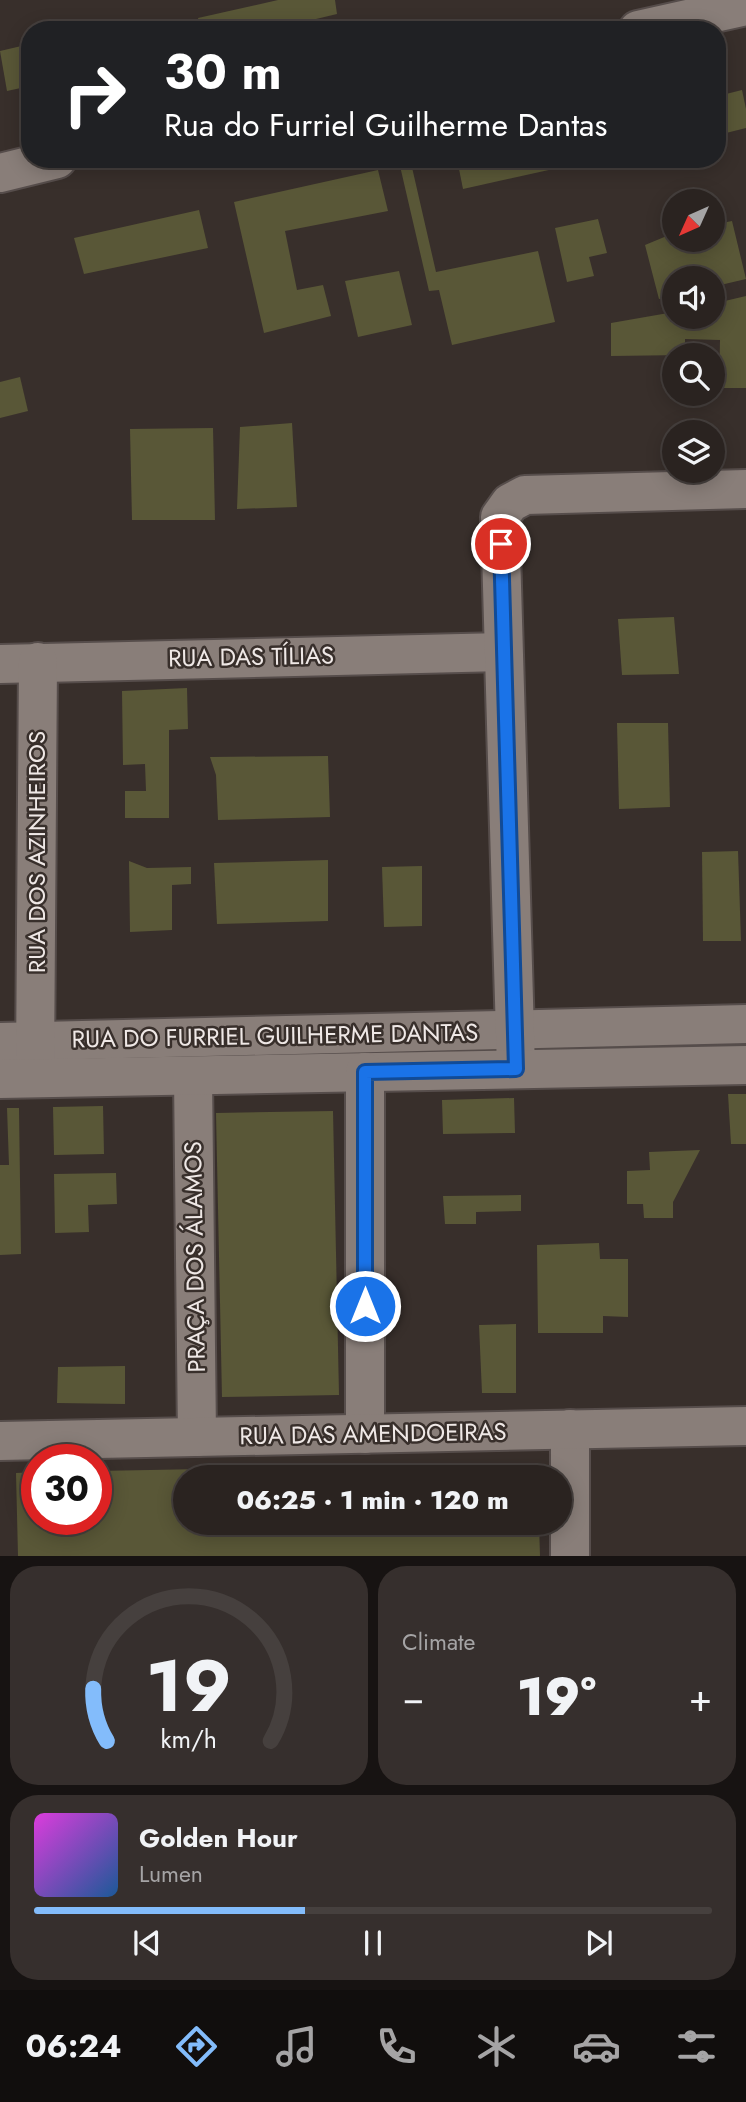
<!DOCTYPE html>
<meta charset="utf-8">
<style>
body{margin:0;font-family:Jost,sans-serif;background:#362f2d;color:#f1f3f6;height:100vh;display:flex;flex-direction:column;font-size:26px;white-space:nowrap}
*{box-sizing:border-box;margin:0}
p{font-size:23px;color:#a5a4a5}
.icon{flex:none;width:38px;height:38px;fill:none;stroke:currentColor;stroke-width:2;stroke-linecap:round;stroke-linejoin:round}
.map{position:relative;height:1556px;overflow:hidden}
.sheet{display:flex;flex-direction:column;gap:10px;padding:10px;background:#171312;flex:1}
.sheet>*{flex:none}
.hud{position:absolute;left:21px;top:21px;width:705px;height:147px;border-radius:28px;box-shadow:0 4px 18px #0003,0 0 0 2px #46403e;background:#202124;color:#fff;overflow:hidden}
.needle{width:46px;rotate:225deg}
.controls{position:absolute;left:662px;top:189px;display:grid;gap:14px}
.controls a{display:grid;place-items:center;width:63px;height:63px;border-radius:50%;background:#2a2320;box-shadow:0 4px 18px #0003,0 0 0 2px #46403e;font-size:35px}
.speed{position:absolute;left:21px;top:1444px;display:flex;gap:14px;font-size:35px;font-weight:700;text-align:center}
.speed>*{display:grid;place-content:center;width:91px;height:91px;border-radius:50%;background:#2a2320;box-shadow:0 4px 18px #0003,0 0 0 2px #46403e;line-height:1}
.speed .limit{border:10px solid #d22;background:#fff;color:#111}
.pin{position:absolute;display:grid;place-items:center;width:60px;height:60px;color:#fff;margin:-30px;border:4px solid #fff;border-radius:50%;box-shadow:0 2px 7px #0007}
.me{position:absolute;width:77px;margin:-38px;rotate:0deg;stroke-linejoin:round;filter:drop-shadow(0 0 5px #0008)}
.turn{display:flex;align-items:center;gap:24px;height:147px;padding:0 28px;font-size:32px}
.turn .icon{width:91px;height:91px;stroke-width:2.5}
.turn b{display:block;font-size:49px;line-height:60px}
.big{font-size:52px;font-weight:800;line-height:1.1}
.sheet .card{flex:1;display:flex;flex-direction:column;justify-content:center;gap:10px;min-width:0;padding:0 24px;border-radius:28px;background:#362f2d}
.sheet .dial{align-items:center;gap:0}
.dial svg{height:182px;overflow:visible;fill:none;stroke:#46403e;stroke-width:7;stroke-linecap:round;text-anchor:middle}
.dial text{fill:#f1f3f6;stroke:none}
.song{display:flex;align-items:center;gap:21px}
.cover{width:84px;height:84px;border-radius:10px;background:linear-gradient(135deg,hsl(300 70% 55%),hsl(210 70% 35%))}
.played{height:7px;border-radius:4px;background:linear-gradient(90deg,#83bcfb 40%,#46403e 40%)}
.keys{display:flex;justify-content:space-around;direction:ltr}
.heat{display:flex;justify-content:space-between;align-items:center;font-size:38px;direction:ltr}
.sheet .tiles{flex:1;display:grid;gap:10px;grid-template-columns:1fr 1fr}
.card:last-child{grid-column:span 2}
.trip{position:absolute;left:173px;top:1465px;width:399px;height:70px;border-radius:35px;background:#2a2320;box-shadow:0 4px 18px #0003,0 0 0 2px #46403e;font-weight:800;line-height:70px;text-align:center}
.tab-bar{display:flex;height:112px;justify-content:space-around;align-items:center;background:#110e0d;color:#a5a4a5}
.tab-bar .icon{width:49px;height:49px}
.tab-bar .current{color:#83bcfb}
.tab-bar b{font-size:32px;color:#f1f3f6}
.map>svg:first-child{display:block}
.green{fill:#595737}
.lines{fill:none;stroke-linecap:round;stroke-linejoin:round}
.minor-casing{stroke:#564d4b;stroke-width:42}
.secondary-casing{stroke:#564d4b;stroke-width:42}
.minor{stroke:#897e79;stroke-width:38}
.secondary{stroke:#897e79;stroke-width:38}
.route-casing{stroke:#114b97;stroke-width:18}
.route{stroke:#1a73e8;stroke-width:12}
.labels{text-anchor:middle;stroke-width:5;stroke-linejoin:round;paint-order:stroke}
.street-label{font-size:24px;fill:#efe8e6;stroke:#382f2b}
</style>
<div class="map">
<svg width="746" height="1556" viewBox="0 0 746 1556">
<rect width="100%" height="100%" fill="#382f2b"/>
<!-- green -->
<g class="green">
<path d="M278,0H335L337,14L270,30H201L198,18Z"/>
<path d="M30,44V86L7,91L0,51Z"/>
<path d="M742,90L746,109V128L718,135V96Z"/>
<path d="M457,159H584L585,162L463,189Z"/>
<path d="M411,163L436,272L538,251L555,322L452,345L439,290L429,291L400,166Z"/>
<path d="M378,170L388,211L285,231L297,290L323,285L331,316L264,333L234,202Z"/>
<path d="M199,210L208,248L84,274L74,238Z"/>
<path d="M598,219L607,253L589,257L594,276L567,282L555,228Z"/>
<path d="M732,221L746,279L712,287V278H674V296L659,299L645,245L674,233V240H712V225Z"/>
<path d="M399,271L412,325L358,337L345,281Z"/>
<path d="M746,296V388H719L720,340L685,339V355L611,356V323L674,312V317H712V304Z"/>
<path d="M20,377L28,411L0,418V382Z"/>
<path d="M292,423L297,507L237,509L240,427Z"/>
<path d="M213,428L215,520H132L130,429Z"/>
<path d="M674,617L679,674L622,675L618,619Z"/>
<path d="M187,688L188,729L169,730V818H125V791H146L145,764L123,765L122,691Z"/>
<path d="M617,723H668L670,807L619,809Z"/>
<path d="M328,756L330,817L218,820L216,775L210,757Z"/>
<path d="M738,851L741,941H703L702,852Z"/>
<path d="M328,860V921L217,924L214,863Z"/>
<path d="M129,861L147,868L191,867V884L172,885V930L130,932Z"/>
<path d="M422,866V926L384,927L382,867Z"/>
<path d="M728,1094H746V1144H731Z"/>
<path d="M514,1098L515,1133L443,1134L442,1100Z"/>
<path d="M103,1106L104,1154L54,1155L53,1107Z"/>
<path d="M7,1108H19L21,1254L0,1255V1165H9Z"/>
<path d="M333,1111L339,1395L222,1397L216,1113Z"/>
<path d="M700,1150L673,1202V1218H644L643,1204H627V1171L650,1170L649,1152Z"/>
<path d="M116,1173L117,1204L88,1205L89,1232L55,1233L54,1174Z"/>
<path d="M521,1195V1211L476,1212V1224H445L443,1196Z"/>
<path d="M599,1243L600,1259H628V1317L603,1316V1333H538L537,1245Z"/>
<path d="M516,1324V1393H482L479,1325Z"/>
<path d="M125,1366V1404L57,1403L58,1367Z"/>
<path d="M538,1463V1477H186V1522L539,1523L540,1556H18L16,1473L37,1472V1519H96V1471Z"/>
</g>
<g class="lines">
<defs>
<g id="minor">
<path d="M0,664L503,652"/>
<path d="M0,1042L746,1024"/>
<path d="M35,1066L38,662"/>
<path d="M516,1069L500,517L510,503L525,495L746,489"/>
<path d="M193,1076L197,1437"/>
<path d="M0,1079L746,1065"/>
<path d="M570,1429V1556"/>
<path d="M365,1434V1072"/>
<path d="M0,1441L746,1426"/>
</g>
<g id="secondary">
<path d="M638,30L746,6"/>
<path d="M0,173L57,159"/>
</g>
</defs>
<!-- minor casing -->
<use href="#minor" class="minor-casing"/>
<!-- secondary casing -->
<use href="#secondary" class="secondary-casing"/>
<!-- minor -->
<use href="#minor" class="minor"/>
<!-- secondary -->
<use href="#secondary" class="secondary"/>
</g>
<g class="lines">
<defs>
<path id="route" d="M365,1306V1072L516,1069L501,544"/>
</defs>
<!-- route casing -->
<use href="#route" class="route-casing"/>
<!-- route -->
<use href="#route" class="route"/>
</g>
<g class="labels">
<!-- street labels -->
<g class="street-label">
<text transform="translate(251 657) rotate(-1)" y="8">RUA DAS TÍLIAS</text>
<text transform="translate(37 852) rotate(-90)" y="8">RUA DOS AZINHEIROS</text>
<text transform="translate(275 1036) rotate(-1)" y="8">RUA DO FURRIEL GUILHERME DANTAS</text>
<text transform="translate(195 1257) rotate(-91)" y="8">PRAÇA DOS ÁLAMOS</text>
<text transform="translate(373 1434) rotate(-1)" y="8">RUA DAS AMENDOEIRAS</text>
</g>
</g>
</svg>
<div class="controls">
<a><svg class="needle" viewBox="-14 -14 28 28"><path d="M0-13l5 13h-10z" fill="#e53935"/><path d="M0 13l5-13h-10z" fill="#a5a4a5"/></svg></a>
<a><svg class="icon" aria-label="sound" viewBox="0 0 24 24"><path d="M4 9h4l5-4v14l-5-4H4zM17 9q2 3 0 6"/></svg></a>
<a><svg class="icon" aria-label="search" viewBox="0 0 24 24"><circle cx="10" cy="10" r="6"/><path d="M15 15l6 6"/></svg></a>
<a><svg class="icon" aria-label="layers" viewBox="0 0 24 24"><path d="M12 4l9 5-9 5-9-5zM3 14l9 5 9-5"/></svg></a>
</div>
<div class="speed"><div class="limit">30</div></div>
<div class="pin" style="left:501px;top:544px;background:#d93025"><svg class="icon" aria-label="arrive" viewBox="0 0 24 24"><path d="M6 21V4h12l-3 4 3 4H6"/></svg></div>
<svg class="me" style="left:365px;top:1306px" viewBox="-20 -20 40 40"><circle r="17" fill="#1a73e8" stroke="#fff" stroke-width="3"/><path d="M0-11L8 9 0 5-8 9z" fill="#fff"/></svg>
<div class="trip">06:25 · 1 min · 120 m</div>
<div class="hud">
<div class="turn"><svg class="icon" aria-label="right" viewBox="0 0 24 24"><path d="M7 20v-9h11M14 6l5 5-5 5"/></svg><div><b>30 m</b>Rua do Furriel Guilherme Dantas</div></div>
</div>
</div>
<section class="sheet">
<div class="tiles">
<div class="card dial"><svg viewBox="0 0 100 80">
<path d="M14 69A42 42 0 1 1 86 69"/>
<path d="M14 69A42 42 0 0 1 8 46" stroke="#83bcfb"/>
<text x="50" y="56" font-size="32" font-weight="700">19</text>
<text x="50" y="72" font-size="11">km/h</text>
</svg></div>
<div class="card"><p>Climate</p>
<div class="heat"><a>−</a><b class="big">19°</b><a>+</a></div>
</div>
<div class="card">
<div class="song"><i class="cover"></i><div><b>Golden Hour</b><p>Lumen</p></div></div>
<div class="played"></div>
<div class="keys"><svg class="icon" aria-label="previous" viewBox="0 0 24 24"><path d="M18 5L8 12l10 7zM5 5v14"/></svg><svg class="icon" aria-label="pause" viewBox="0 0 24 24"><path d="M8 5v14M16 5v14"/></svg><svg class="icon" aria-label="next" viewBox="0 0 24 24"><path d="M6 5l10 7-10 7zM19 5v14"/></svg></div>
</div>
</div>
</section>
<nav class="tab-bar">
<b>06:24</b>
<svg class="icon current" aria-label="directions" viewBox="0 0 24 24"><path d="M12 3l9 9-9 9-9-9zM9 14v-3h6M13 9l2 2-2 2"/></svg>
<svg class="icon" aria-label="music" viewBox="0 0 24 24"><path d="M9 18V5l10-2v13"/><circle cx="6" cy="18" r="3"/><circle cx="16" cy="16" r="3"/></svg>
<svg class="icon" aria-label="phone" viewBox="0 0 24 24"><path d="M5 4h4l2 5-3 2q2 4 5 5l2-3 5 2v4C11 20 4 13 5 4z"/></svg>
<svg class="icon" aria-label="climate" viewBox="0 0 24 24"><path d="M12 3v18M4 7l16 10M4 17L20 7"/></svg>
<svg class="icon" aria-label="car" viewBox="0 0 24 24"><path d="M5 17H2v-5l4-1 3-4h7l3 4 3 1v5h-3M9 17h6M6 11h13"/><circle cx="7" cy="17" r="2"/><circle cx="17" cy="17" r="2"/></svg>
<svg class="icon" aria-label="filters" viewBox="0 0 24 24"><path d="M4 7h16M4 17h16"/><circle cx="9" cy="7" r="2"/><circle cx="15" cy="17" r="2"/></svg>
</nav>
